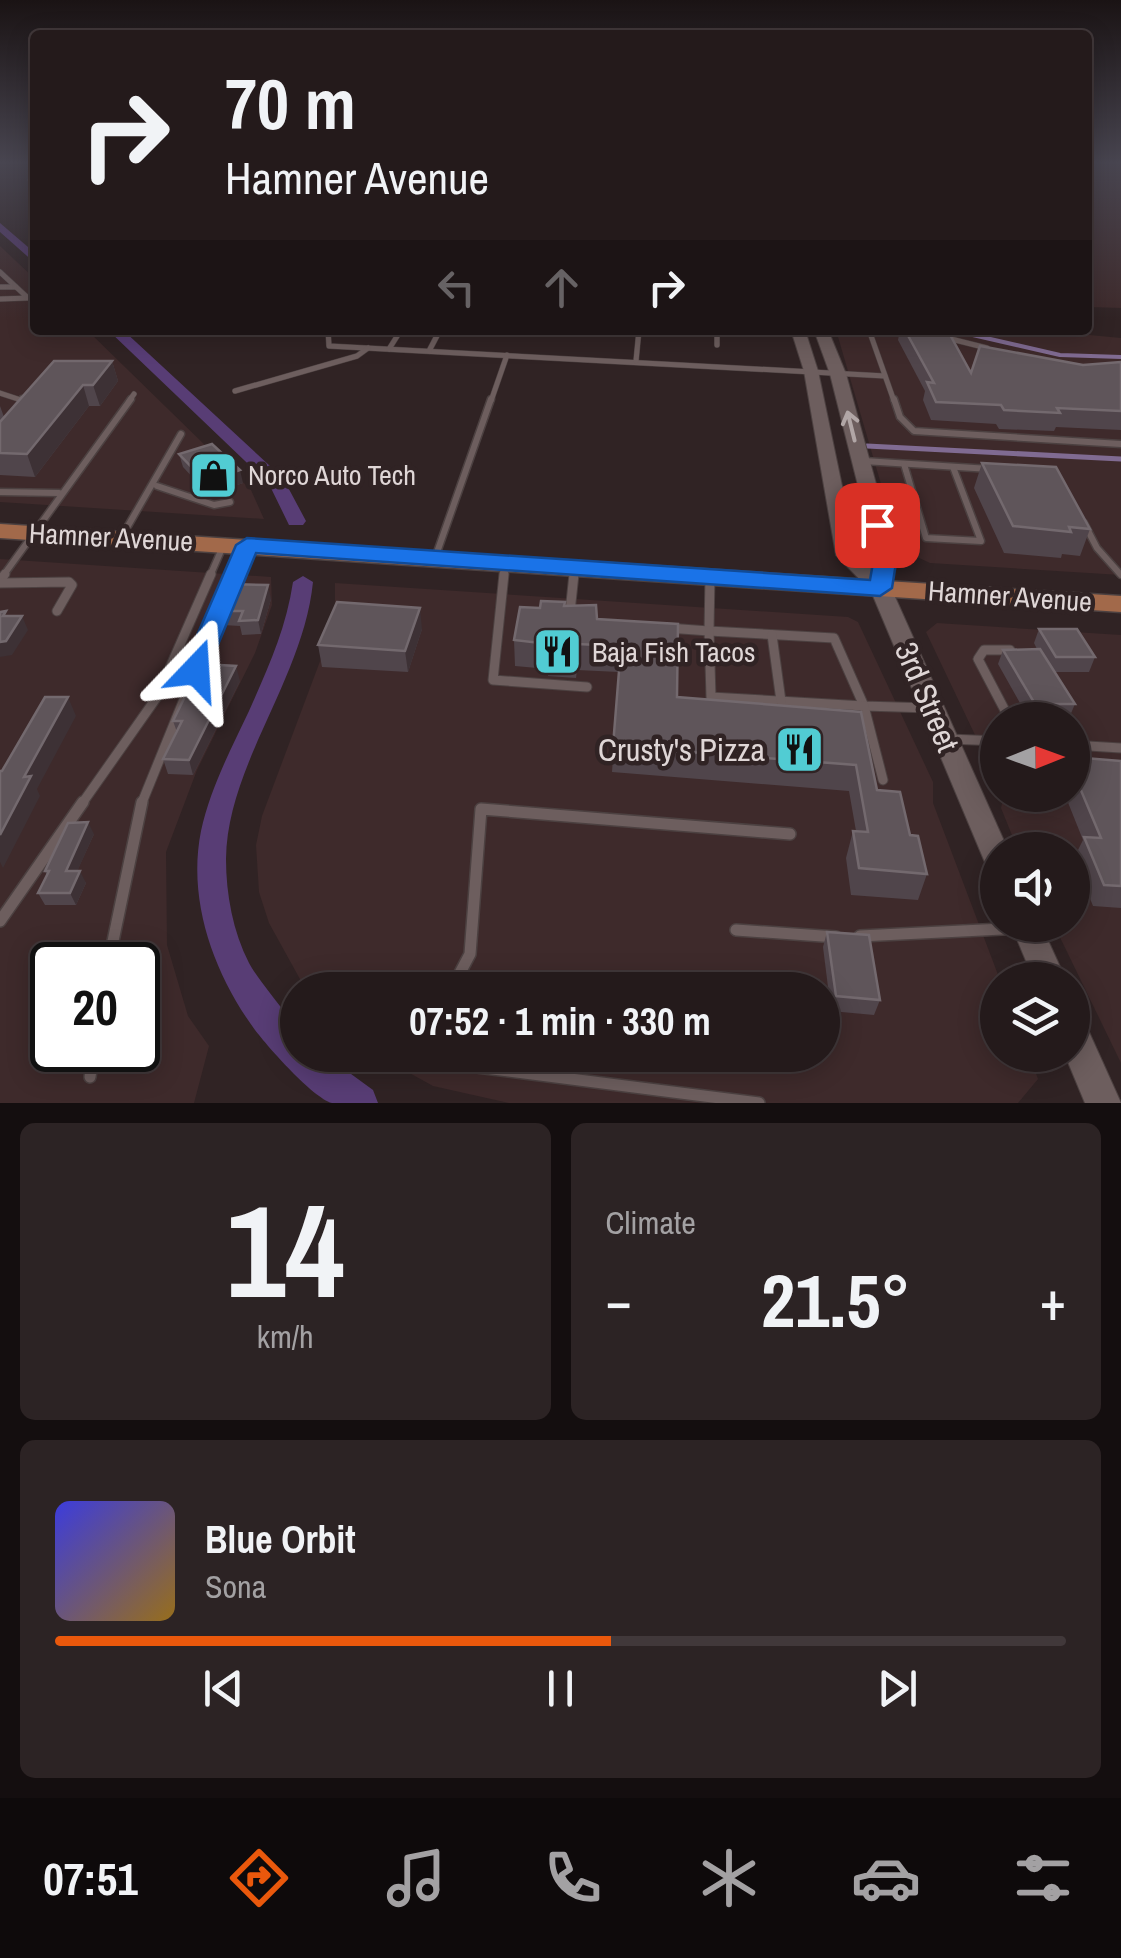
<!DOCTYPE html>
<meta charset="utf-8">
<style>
body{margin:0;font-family:"Archivo Narrow",sans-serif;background:#2c2324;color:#f1f3f6;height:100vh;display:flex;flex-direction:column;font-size:38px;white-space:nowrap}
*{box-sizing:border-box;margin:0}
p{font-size:32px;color:#a3a1a3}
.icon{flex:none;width:55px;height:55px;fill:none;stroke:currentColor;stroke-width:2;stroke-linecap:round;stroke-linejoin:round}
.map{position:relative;height:1103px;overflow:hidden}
.side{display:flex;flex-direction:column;gap:20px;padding:20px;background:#140e0f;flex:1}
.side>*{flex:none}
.banner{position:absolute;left:30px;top:30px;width:1062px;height:305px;border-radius:10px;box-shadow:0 5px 25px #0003,0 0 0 2px #41383a;background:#241a1b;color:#f1f3f6;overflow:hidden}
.needle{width:65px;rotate:89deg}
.controls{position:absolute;left:980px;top:702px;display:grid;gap:20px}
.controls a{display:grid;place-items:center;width:110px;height:110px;border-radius:50%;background:#241a1b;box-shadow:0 5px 25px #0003,0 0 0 2px #41383a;font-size:50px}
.speed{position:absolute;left:30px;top:942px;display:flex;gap:20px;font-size:50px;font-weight:700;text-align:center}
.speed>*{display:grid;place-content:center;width:130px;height:130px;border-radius:50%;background:#241a1b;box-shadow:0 5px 25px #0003,0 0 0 2px #41383a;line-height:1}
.speed .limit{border:5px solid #111;border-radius:15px;background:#fff;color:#111}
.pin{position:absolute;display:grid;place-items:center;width:85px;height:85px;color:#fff;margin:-42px;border-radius:20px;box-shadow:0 5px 15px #0006}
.me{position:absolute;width:110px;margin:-55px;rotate:20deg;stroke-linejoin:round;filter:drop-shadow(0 0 8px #0008)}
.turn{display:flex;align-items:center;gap:35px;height:210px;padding:0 30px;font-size:45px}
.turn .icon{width:130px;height:130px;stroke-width:2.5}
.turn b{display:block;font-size:70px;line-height:85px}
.lanes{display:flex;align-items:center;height:95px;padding:0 30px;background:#0003;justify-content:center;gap:50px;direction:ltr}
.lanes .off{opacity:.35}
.big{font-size:75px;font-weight:700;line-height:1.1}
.side .tile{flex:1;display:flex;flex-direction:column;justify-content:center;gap:15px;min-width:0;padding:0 35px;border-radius:15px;background:#2c2324}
.side .dial{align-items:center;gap:0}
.dial b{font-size:130px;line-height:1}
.song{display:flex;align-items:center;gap:30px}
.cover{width:120px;height:120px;border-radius:15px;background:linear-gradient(135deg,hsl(240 70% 55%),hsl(40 70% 35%))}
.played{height:10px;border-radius:5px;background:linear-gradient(90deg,#ea580c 55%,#41383a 55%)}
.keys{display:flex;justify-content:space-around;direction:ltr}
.heat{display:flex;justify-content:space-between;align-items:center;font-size:55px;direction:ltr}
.side .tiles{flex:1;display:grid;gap:20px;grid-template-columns:1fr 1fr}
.tile:last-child{grid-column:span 2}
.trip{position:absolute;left:280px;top:972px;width:560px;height:100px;border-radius:50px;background:#241a1b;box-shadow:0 5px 25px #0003,0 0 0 2px #41383a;font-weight:700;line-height:100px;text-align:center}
.dock{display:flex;height:160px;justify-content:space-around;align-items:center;background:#0e0a0b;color:#a3a1a3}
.dock .icon{width:70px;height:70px}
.dock .current{color:#ea580c}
.dock b{font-size:45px;color:#f1f3f6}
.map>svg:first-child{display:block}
.built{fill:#3e2a2b;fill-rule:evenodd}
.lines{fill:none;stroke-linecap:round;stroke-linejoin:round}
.stream-far1{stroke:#806b92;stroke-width:4}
.stream{stroke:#806b92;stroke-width:5}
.canal{fill:#583d75;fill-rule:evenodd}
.service-far4-casing{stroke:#4c4141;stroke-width:5}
.service-far3-casing{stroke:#4c4141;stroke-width:6}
.service-far2-casing{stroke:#4c4141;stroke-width:9}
.service-far1-casing{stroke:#4c4141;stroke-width:11}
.service-casing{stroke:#4c4141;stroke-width:14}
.tertiary-casing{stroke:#4c4141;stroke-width:2}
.primary-casing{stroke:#4c4141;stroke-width:3}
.service-far4{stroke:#6d5e5e;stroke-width:4}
.service-far3{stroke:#6d5e5e;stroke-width:5}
.service-far2{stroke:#6d5e5e;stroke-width:6}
.service-far1{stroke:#6d5e5e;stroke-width:9}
.service{stroke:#6d5e5e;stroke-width:11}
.tertiary{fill:#6d5e5e;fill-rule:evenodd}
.primary{fill:#a2694a;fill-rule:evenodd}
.wall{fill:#50454b}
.shaded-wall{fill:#3d3135}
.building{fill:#5f555a;stroke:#73696e;stroke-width:2.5}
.oneway{stroke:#b1a6a6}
.route{fill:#1a73e8;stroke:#114b97;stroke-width:2.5}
.labels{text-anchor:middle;stroke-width:9;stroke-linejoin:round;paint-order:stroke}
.poi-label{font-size:28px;fill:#dfd6d6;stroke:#302324;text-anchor:start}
.street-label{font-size:28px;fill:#dfd6d6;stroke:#302324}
.near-street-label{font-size:32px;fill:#dfd6d6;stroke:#302324}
.near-poi-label{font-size:32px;fill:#dfd6d6;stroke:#302324;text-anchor:end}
</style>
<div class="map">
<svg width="1121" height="1103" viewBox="0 0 1121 1103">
<rect width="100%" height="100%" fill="#302324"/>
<!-- built -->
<g class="built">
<path d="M1088,164H1121V308L1088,307Z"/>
<path d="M0,246L35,279V330H87L251,490L264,519L0,502Z"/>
<path d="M836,330H1037L1121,338V575L930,563L900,549Z"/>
<path d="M0,559L271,577L272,605L255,653L197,770L166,852L167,945L188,1016L209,1046L194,1103H0ZM52,965H138V1050H52Z"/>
<path d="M335,583L848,617L858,622L933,782V803L1000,980L998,1055H1029L1038,1079L1018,1103H509L433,1086L377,1055H822V990H306L269,923L259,892L256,845L262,816L325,648L335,608Z"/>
<path d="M937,623L1121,635V1063L1054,925H1072V850H1018L1001,808L1004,795H1072V720H998L997,781L926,632Z"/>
</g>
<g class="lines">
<!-- stream-far1 -->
<path class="stream-far1" d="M951,330L1060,355L1121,357"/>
<!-- stream -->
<path class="stream" d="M867,446L1121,459"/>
<!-- canal -->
<g class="canal">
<path d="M0,223L35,253V263L0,232Z"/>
<path d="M108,330H123L283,478L306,521L303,525H289L269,484Z"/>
<path d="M303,576L313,582C303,680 227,765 226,859C226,894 233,932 249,963C257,979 296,1024 298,1032C299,1039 298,1048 298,1055H325L373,1090L378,1103C364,1103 345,1103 332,1103C313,1098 268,1047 255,1030C214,974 187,901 201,831C210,789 231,749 249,711C268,668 286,629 293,582Z"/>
</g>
<defs>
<path id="service-far4" d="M30,180L35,177"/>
<g id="service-far3">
<path d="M0,272L28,298L0,299"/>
<path d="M0,287H16"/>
<path d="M328,330L329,346L885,376"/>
<path d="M717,330V345"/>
<path d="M869,330L894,401"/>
<path d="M947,338L987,348"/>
<path d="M389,349L401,330"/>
<path d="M429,351L440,330"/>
<path d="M636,361L639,330"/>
<path d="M235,391L357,356L368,348"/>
<path d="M0,393L24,401"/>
<path d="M129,401L134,394"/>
<path d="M491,401L507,355"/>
</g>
<g id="service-far2">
<path d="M22,399L26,405"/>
<path d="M894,399L900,417L914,431L1121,444"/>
<path d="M864,461L990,469"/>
<path d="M904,464L926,538L981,541L953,467"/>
<path d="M157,486L214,505L230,502"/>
<path d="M0,492L59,493"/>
<path d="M1084,523L1097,548L1121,575"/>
<path d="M121,538L181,434"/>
<path d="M435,558L491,399"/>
<path d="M3,576L131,399"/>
<path d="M210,576L224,544"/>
<path d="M234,576L247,545"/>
<path d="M504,576L505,562"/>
<path d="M574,576L575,567"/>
</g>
<g id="service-far1">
<path d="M504,574L493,680L587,687"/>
<path d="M710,576L709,631L834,638L864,706L930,708"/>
<path d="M0,581L5,574"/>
<path d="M0,583L69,582L72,585L57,611"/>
<path d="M570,612L574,574"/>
<path d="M668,628L709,631L711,697L864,706L883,780"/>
<path d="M772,635L781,701"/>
<path d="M1010,650H984L978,659L1010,720"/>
<path d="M949,739L998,741"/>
<path d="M1072,745L1121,748"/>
<path d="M1050,795L1052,799"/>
<path d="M81,805L157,697L211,574"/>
<path d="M141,805L235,574"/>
</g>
<g id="service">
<path d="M0,921L83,802"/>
<path d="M736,930L836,937"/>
<path d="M860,936L1021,928"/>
<path d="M108,965L142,802"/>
<path d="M451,990L470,954L481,809L790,834"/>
<path d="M437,1055L445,1063L759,1103"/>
<path d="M90,1077L94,1050"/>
</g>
<g id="tertiary">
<path d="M791,330H805L818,371L856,553L873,570L876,557L830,374L814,330H828L846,374L896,557L891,588L1008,850H998V872L988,868L984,860L871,591L836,555L804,371Z"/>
<path d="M1011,925H1041L1066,980H1034Z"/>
<path d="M1072,1017L1084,1021L1121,1103H1085L1065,1055H1072Z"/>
</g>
<path id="primary" d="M0,524L1121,596V612L0,538Z"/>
</defs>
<!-- service-far4 casing -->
<use href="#service-far4" class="service-far4-casing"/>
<!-- service-far3 casing -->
<use href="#service-far3" class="service-far3-casing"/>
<!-- service-far2 casing -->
<use href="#service-far2" class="service-far2-casing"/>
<!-- service-far1 casing -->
<use href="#service-far1" class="service-far1-casing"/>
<!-- service casing -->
<use href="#service" class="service-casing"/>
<!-- tertiary casing -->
<use href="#tertiary" class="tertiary-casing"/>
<!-- primary casing -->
<use href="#primary" class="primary-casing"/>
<!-- service-far4 -->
<use href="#service-far4" class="service-far4"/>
<!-- service-far3 -->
<use href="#service-far3" class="service-far3"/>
<!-- service-far2 -->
<use href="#service-far2" class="service-far2"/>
<!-- service-far1 -->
<use href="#service-far1" class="service-far1"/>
<!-- service -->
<use href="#service" class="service"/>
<!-- tertiary -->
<use href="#tertiary" class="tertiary"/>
<!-- primary -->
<use href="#primary" class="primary"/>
</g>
<!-- wall -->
<g class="wall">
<path d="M900,330H942L971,373L1121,362V430L1056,427L1054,431L999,429L996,424L931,420L923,400L925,391L898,340Z"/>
<path d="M112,361L118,381L100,406H89L35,477L0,475V406L4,417Z"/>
<path d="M179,454L243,483L209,495L183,467Z"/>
<path d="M982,463L1090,529L1080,556L1062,554L1061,558L1004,553L974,488Z"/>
<path d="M271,599L261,634L242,635L240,626L223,625L219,611Z"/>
<path d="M565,606L597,619L677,697L861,712L877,790L910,835L927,874L918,900L851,895L846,858L853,831H856L849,791L612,772L619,672L577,670L576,678L548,676V669L515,666L514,640L540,608Z"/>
<path d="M422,629L408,672L322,667L318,645Z"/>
<path d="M1039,629L1095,657L1089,672H1055L1075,704L1069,718L1029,719L998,664L1003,650L1037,649L1034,643Z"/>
<path d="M240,681L193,775L168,774L163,759L177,732L173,721Z"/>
<path d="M1072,757L1121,761V908L1093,906L1074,858L1083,840L1065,795H1072Z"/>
<path d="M94,834L77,871L86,883L76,905H45L38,893L47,876L45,871Z"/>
<path d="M827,932L880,1000L874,1015L831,1011L823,947Z"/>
</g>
<!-- shaded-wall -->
<g class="shaded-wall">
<path d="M112,361L118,381L100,406L93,385Z"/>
<path d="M83,385L89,406L35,477L27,454Z"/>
<path d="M240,470L243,483L209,495L206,482Z"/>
<path d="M268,585L271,599L261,634L258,620Z"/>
<path d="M420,608L422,629L408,672L405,651Z"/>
<path d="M22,616L28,630L12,655L0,657V642Z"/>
<path d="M236,666L240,681L193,775L189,760Z"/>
<path d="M68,697L76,716L37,789L40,796L3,868L0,862V835L24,777Z"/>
<path d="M88,822L94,834L72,883L66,871Z"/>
<path d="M80,871L86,883L76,905L70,893Z"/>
</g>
<!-- building -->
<g class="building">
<path d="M905,330H942L943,332L949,333L971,373L980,346L1083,365L1121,362V411L1057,408L1060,413L1004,410L1001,405L936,402L927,382L934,383Z"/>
<path d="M54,361H112L93,385H83L27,454L0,453V422Z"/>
<path d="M212,444L240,470L206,482L179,454Z"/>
<path d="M982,463L1056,467L1090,529L1069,527L1071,532L1013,526Z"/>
<path d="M230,584L268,585L258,620L239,621L243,611H219Z"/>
<path d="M541,601L565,602L564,606L596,605L597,619L678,624L677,697L861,712L877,790L900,792L910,835L918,836L927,874L859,868L853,831L868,832L856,765L613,746L621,646L577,644L576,652L548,650L549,644L514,640L520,607L540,608Z"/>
<path d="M337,602L420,608L405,651L318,645Z"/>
<path d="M6,611L3,616H22L6,641L0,642V612Z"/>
<path d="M1039,629H1077L1095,657H1056Z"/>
<path d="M1040,649L1075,704H1035L1003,650Z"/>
<path d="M201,664L236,666L189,760L163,759L182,721H173Z"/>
<path d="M45,697H68L24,777L31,776L0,835V771H2Z"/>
<path d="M1072,757L1121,761V886L1104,885L1084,837L1101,838L1072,769Z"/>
<path d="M88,822L66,871H80L70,893H38L49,871H45L68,823Z"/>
<path d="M827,932L869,935L880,1000L836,996Z"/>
</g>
<!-- one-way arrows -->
<defs><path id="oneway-shaft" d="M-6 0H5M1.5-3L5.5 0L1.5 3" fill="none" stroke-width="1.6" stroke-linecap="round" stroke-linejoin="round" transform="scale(2.5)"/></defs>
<use class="oneway" href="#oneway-shaft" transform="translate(851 426) rotate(-104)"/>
<!-- sky -->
<linearGradient id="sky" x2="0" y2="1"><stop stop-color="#1a1314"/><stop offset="0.51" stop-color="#484550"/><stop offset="1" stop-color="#484550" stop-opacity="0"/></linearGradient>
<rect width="1121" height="319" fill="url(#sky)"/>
<!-- route -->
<path class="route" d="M877,519L888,525L897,557L892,588L880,596L256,553L205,676H186L182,670L236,545L247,538L870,580L874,557L866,525Z"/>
<!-- icons -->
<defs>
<symbol id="shop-square" viewBox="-11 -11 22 22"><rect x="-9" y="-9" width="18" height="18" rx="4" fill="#51ccd3" stroke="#302324"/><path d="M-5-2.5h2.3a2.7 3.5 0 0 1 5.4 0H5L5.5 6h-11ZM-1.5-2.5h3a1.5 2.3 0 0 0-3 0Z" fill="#111"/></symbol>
<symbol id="restaurant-square" viewBox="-11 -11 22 22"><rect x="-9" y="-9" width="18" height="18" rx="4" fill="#51ccd3" stroke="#302324"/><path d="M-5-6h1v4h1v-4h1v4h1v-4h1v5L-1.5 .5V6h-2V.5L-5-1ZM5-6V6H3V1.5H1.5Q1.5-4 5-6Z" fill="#111"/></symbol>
</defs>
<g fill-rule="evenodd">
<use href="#shop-square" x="186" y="448" width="55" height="55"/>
<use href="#restaurant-square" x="530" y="624" width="55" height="55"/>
<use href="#restaurant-square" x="772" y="722" width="55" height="55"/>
</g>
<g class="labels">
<!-- poi labels -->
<g class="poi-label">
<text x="248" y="485">Norco Auto Tech</text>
<text x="592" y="662">Baja Fish Tacos</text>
</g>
<!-- street labels -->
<g class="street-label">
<text transform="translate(111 537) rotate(3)" y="10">Hamner Avenue</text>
<text transform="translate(1010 596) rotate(4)" y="10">Hamner Avenue</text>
</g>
<!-- near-street labels -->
<g class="near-street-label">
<text transform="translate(927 697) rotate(67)" y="11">3rd Street</text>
</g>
<!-- near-poi labels -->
<g class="near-poi-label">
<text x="765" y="761">Crusty's Pizza</text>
</g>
</g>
</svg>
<div class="controls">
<a><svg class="needle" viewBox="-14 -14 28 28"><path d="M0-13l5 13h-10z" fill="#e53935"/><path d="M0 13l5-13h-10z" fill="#a3a1a3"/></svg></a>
<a><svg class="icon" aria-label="sound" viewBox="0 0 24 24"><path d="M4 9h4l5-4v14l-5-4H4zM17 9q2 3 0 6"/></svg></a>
<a><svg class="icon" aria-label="layers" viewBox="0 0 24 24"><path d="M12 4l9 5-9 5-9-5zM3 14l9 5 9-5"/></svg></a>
</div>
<div class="speed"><div class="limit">20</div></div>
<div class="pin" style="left:877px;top:525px;background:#d93025"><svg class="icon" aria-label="arrive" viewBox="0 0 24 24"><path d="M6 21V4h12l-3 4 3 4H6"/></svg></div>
<svg class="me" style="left:196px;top:670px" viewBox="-20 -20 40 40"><path d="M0-17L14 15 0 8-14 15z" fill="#1a73e8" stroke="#fff" stroke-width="4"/></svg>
<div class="trip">07:52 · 1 min · 330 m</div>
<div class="banner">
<div class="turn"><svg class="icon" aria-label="right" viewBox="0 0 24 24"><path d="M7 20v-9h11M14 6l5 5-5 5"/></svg><div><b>70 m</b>Hamner Avenue</div></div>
<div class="lanes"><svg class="icon off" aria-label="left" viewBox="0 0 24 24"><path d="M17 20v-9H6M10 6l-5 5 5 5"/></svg><svg class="icon off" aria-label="ahead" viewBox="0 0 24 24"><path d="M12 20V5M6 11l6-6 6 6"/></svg><svg class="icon" aria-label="right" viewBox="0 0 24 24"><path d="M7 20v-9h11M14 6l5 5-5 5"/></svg></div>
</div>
</div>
<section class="side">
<div class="tiles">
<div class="tile dial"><b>14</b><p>km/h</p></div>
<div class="tile"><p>Climate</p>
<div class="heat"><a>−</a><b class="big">21.5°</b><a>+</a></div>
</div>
<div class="tile">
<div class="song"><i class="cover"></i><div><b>Blue Orbit</b><p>Sona</p></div></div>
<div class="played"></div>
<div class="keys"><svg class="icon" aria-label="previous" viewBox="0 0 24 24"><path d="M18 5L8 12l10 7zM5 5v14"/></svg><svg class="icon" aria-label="pause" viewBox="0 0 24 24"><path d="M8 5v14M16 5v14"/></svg><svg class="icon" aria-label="next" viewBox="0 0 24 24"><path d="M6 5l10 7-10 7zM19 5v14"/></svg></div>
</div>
</div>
</section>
<nav class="dock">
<b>07:51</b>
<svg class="icon current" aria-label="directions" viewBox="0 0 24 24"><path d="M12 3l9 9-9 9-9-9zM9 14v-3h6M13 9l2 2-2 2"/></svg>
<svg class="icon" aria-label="music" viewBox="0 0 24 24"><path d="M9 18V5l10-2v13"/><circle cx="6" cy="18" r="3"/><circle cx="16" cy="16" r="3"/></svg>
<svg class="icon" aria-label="phone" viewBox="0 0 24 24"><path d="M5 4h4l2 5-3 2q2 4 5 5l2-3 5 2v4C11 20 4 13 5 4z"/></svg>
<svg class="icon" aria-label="climate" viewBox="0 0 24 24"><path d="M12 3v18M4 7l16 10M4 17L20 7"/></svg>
<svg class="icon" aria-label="car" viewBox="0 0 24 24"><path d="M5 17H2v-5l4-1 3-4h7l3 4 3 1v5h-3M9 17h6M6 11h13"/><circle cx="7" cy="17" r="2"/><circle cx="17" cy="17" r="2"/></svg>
<svg class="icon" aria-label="filters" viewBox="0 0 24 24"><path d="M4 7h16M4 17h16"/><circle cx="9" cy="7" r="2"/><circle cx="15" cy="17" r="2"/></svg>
</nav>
